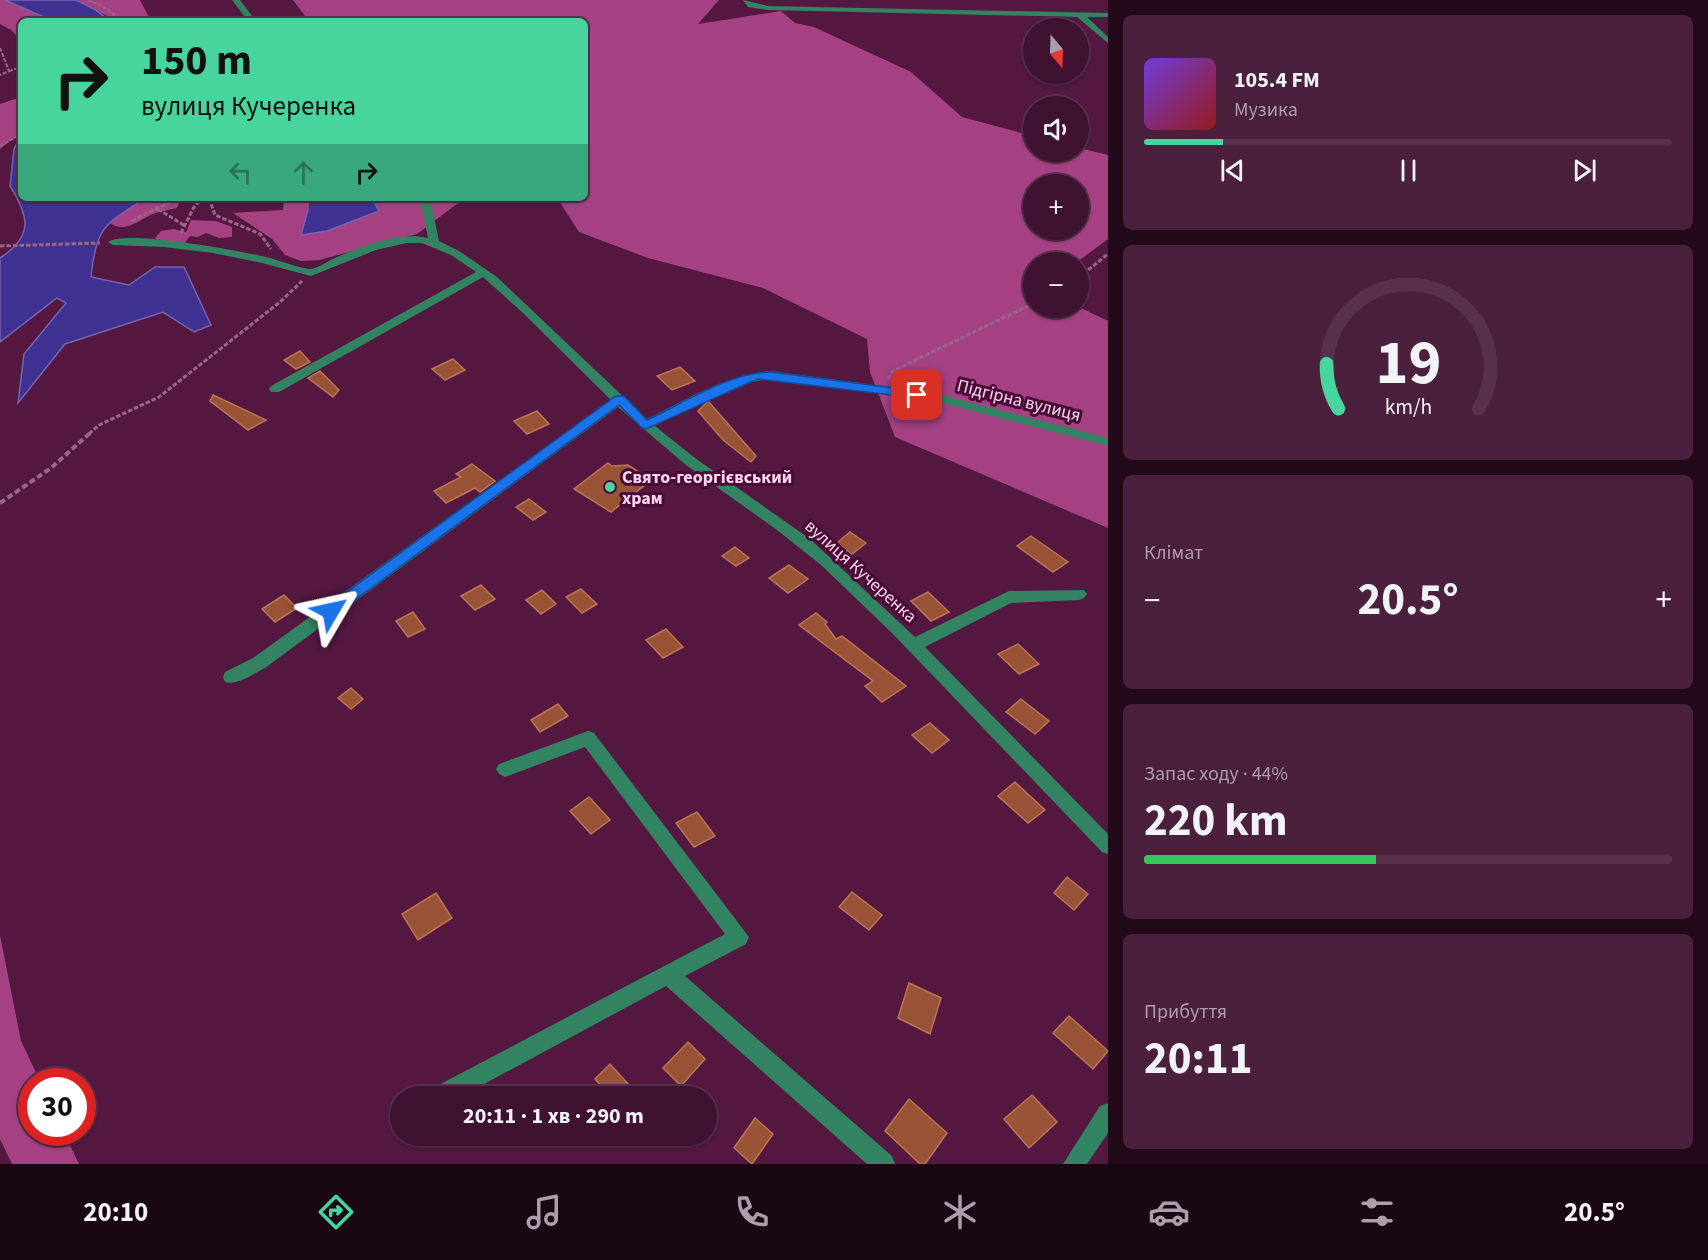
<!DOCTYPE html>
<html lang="uk">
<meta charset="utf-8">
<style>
body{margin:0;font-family:"Source Sans 3",sans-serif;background:#4a203d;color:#f1f3f6;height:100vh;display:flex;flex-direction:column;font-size:22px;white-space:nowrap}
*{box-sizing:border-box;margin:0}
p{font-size:20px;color:#ad9eab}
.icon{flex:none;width:33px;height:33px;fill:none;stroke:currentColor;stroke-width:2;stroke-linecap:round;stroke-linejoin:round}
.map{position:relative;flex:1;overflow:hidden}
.side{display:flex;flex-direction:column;gap:15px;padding:15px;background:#230a1b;width:600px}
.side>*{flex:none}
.top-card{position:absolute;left:18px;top:18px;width:570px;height:183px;border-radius:9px;box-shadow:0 2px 4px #0004,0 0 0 2px #58324d;background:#48d49d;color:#111;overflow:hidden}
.needle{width:39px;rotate:161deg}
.tools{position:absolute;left:1023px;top:18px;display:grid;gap:12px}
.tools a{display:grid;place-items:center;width:66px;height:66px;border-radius:50%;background:#3f1231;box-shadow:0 2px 4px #0004,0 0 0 2px #58324d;font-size:30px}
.speed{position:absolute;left:18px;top:1068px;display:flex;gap:12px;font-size:30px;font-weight:700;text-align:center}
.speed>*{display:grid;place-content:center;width:78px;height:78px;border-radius:50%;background:#3f1231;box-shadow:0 2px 4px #0004,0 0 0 2px #58324d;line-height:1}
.speed .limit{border:9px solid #d22;background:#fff;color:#111}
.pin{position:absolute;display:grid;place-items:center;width:51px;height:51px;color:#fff;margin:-26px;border-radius:12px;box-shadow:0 3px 9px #0006}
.me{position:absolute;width:66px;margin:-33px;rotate:54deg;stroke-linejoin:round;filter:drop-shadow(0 0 4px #0008)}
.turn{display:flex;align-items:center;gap:21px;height:126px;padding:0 24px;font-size:27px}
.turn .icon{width:78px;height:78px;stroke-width:2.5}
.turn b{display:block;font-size:42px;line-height:51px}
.lanes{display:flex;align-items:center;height:57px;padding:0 24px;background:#0003;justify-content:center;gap:30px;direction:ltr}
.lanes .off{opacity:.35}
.big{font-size:45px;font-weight:700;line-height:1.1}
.side .widget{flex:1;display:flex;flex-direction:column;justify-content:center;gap:9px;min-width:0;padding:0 21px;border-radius:9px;background:#4a203d}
.side .dial{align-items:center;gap:0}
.dial svg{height:156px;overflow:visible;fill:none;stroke:#58324d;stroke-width:7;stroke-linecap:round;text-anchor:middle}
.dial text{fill:#f1f3f6;stroke:none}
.song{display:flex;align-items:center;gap:18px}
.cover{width:72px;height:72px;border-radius:9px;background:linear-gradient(135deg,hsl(260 70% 55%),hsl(0 70% 35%))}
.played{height:6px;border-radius:3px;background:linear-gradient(90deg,#48d49d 15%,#58324d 15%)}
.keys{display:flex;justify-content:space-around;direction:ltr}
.heat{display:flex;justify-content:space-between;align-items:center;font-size:33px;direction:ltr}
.charge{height:9px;border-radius:4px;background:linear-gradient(90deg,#34c759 44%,#58324d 0)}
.trip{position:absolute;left:390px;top:1086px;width:327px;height:60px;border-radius:30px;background:#3f1231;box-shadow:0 2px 4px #0004,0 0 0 2px #58324d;font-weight:700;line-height:60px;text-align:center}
.dock{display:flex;height:96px;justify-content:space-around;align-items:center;background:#190714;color:#ad9eab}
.dock .icon{width:42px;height:42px}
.dock .selected{color:#48d49d}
.dock b{font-size:27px;color:#f1f3f6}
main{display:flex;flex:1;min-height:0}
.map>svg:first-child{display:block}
.forest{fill:#a64284;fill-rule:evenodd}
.water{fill:#3f3292;stroke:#7863ad;stroke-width:1.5}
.building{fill:#995336;stroke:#bd7455;stroke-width:1.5}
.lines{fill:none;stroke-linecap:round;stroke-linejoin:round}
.path-far2{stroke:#9a6788;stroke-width:2;stroke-dasharray:4 1.5;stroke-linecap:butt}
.path-far1{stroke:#9a6788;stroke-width:3;stroke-dasharray:4.5 2;stroke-linecap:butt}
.path{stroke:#9a6788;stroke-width:4;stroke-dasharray:6 3;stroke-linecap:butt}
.minor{fill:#338463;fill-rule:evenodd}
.route{fill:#1a73e8;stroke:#114b97;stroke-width:1.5}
.poi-dot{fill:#48d49d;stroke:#490c36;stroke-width:2}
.labels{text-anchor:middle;stroke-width:6;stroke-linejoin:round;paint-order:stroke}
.street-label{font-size:18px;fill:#fcd5eb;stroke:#490c36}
.poi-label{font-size:18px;font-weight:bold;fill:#fcd5eb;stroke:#490c36;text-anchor:start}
</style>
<main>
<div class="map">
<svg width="1108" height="1164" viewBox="0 0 1108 1164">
<rect width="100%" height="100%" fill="#541841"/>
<!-- forest -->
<g class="forest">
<path d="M0,0H5L53,21H21V40L11,30L0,24Z"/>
<path d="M75,0H140L151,21H111L107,16Z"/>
<path d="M293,0H719L698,24L781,11L795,23L814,27L911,72L962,117L1033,136L1034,152H1078L1079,148L1108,155V239L1077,262H1034V308L1079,307L1108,321V528L895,437L870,372L867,339L763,288L648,258L579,232L557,198H585V21H309ZM1034,184H1078V230H1034Z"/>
<path d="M21,97V136L12,139L0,149V104Z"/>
<path d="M145,198L181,199L177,208C169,210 161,211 153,214C139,220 123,235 109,222Z"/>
<path d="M284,198H465L417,234L319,260L301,261L285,255L272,239L233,213L283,210Z"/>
<path d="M191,220L216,221L232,227V237L219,238L206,233L198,237L190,236L183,245H167L155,238L161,231L173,229L186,232Z"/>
<path d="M0,935L21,1041L40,1081L32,1082V1132L64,1133L79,1164H12L0,1139Z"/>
</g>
<!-- water -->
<g class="water">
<path d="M5,0H76L94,9L110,21H53Z"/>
<path d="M21,136V198H145C105,225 96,226 91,277L129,285L155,267H184L211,325L194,332L163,312L65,344L18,403L24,354L66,303L57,298L0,342V258C34,236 29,216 10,186L14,149Z"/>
<path d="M308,198H372L379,211L327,231L301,235L308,210Z"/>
</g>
<!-- building -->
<g class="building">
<path d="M300,351L310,362L296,369L284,360Z"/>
<path d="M453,359L465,370L445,380L432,369Z"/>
<path d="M680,367L695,381L672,390L657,376Z"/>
<path d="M320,371L339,390L333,397L308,378Z"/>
<path d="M213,395L266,420L248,430L210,401Z"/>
<path d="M708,401L756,456L751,462L723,440L698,411Z"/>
<path d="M537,411L549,424L527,434L514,421Z"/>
<path d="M608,463L612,466L628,465L639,472L632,478L645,485L611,512L574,489Z"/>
<path d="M472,464L495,481L480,492L475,488L446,503L434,491L461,477L456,474Z"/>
<path d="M529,499L546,512L533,520L516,507Z"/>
<path d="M850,532L866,543L852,554L837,543Z"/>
<path d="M1031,536L1068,562L1053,572L1017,546Z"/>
<path d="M735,547L749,558L736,566L722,556Z"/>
<path d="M789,565L808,579L788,593L769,578Z"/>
<path d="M481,585L495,599L475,610L461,596Z"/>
<path d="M581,589L597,604L582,613L566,597Z"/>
<path d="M542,590L556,604L541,614L526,600Z"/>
<path d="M928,592L949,612L931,621L911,601Z"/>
<path d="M284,595L297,608L275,622L262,609Z"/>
<path d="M413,612L425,629L408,637L396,621Z"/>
<path d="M816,613L827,622L825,624L836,639L842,636L906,686L882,702L865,686L873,681L799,625Z"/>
<path d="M666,629L683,647L663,658L646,640Z"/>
<path d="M1018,644L1039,664L1019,674L998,654Z"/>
<path d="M351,688L363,699L351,709L338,698Z"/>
<path d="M1021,699L1049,721L1035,734L1006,712Z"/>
<path d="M558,704L568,716L540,732L531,720Z"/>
<path d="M930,723L949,740L932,753L912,735Z"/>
<path d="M1015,782L1045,810L1028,823L998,796Z"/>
<path d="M589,797L610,820L591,834L570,811Z"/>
<path d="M697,812L715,836L694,847L676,823Z"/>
<path d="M1067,877L1088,894L1074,910L1054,893Z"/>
<path d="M852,892L882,915L869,930L839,907Z"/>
<path d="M436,893L452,918L418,940L402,914Z"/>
<path d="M909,983L941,998L930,1034L898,1018Z"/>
<path d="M1069,1016L1108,1051L1093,1069L1053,1033Z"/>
<path d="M688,1042L705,1059L681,1086L663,1068Z"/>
<path d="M610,1064L628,1084L615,1096H610L595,1079Z"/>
<path d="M1032,1095L1057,1122L1029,1148L1004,1119Z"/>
<path d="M909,1099L947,1133L925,1164H920L885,1131Z"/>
<path d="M755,1118L773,1134L752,1164L734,1148Z"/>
</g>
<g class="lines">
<!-- path-far2 -->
<g class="path-far2">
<path d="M88,0L102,6L123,21"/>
<path d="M0,48L9,71L0,75"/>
<path d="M9,71L21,67"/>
<path d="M0,146L21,134"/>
</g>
<!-- path-far1 -->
<g class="path-far1">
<path d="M209,198L215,215L260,234L271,249"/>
<path d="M158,209L185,226"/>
<path d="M132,221L178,198"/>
<path d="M181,233L195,205L205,198"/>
<path d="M0,246L100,243"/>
<path d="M1078,278L1108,254"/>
<path d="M888,379L893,371L1034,303"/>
<path d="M89,434L99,425L159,397L280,302L302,281"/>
</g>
<!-- path -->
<path class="path" d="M0,503L51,468L90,433"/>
<!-- minor -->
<g class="minor">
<path d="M232,0H240L256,21H248Z"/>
<path d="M743,0L768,6L1108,13V17H1087L1108,37V43L1077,17L768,10L748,7Z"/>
<path d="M420,198H430L439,241L459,251L497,277L647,419C688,399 725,375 771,371L934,393L1108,438V446L934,401L771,379C728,383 693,407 655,426L695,458L810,539L915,637L1009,591L1084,590L1087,594L1084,598L1079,600L1011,603L925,647L1108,834V854L1102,852L893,634L821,565L777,530L686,465L618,407L265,668C254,673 238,686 225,682L223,677L225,672L253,658L611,400L522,312L483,277L279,392H271L269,389L271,386L476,272L451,255L422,243H407L376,250L311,276L262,263L213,253L163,247L113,245L108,242C124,229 241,251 266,257C275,259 302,269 310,269C317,269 328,261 335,258C362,246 398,231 428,238Z"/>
<path d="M588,731L594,733L749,937L746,944L685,976L892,1156L895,1164H867L666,986L462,1096H431L433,1088L725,934L585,747L505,777L499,774L496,769L499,764Z"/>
<path d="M1108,1103V1133L1087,1164H1063L1100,1106Z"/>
</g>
</g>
<!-- route -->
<path class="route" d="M771,372L917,391L923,395L917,398L757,379L646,429L642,428L619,405L336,614H326L324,611L326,607L616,396H624L647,420C683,403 731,372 771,372Z"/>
<!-- markers -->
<circle class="poi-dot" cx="610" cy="487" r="6"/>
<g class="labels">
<!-- street labels -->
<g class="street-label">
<text transform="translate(1019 400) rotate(14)" y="6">Підгірна вулиця</text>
<text transform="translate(861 571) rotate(42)" y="6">вулиця Кучеренка</text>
</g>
<!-- poi labels -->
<g class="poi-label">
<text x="622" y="483">Свято-георгієвський<tspan x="622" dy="21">храм</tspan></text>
</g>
</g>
</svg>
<div class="tools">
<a><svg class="needle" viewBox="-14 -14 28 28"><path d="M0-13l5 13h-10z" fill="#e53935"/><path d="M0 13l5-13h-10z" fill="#ad9eab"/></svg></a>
<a><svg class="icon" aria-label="sound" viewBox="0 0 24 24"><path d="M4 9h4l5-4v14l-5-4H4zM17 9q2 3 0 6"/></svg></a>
<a>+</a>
<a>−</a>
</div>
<div class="speed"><div class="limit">30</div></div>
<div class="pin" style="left:917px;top:395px;background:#d93025"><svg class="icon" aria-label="arrive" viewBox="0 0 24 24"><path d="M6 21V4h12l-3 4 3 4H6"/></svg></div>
<svg class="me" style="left:331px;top:611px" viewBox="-20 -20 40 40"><path d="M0-17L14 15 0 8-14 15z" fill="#1a73e8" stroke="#fff" stroke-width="4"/></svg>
<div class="trip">20:11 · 1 хв · 290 m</div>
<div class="top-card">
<div class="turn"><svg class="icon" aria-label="right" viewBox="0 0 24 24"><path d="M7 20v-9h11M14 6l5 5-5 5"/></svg><div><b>150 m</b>вулиця Кучеренка</div></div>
<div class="lanes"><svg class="icon off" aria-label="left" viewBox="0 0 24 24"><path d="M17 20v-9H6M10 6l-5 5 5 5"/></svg><svg class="icon off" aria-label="ahead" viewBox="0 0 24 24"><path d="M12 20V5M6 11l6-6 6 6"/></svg><svg class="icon" aria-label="right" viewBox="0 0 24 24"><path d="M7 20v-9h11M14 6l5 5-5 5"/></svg></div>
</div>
</div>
<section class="side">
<div class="widget">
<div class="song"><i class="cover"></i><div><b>105.4 FM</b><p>Музика</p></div></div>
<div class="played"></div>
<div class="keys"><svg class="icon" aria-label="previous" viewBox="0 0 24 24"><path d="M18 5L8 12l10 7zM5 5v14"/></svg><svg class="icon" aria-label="pause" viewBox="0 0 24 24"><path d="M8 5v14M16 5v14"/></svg><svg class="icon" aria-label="next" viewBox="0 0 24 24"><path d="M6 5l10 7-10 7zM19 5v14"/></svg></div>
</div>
<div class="widget dial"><svg viewBox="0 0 100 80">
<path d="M14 69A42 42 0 1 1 86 69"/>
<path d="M14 69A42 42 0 0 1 8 46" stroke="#48d49d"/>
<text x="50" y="56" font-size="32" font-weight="700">19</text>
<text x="50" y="72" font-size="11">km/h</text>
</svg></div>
<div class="widget"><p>Клімат</p>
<div class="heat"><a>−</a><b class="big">20.5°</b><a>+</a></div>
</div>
<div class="widget"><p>Запас ходу · 44%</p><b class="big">220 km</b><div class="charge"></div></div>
<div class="widget"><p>Прибуття</p><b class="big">20:11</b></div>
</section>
</main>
<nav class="dock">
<b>20:10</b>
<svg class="icon selected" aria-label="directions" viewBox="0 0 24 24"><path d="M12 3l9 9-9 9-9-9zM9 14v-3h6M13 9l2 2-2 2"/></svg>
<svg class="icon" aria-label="music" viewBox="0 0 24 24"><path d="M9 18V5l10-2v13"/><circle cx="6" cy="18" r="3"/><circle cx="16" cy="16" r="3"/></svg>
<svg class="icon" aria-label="phone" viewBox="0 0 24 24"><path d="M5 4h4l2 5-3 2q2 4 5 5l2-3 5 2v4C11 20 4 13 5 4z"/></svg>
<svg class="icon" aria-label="climate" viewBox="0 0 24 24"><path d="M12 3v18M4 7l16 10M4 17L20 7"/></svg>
<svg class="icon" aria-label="car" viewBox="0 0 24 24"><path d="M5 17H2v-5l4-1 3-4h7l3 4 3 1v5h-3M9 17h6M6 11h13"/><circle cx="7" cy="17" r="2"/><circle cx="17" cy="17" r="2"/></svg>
<svg class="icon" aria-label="filters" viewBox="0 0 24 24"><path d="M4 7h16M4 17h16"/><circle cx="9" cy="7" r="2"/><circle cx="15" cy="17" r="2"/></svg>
<b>20.5°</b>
</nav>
